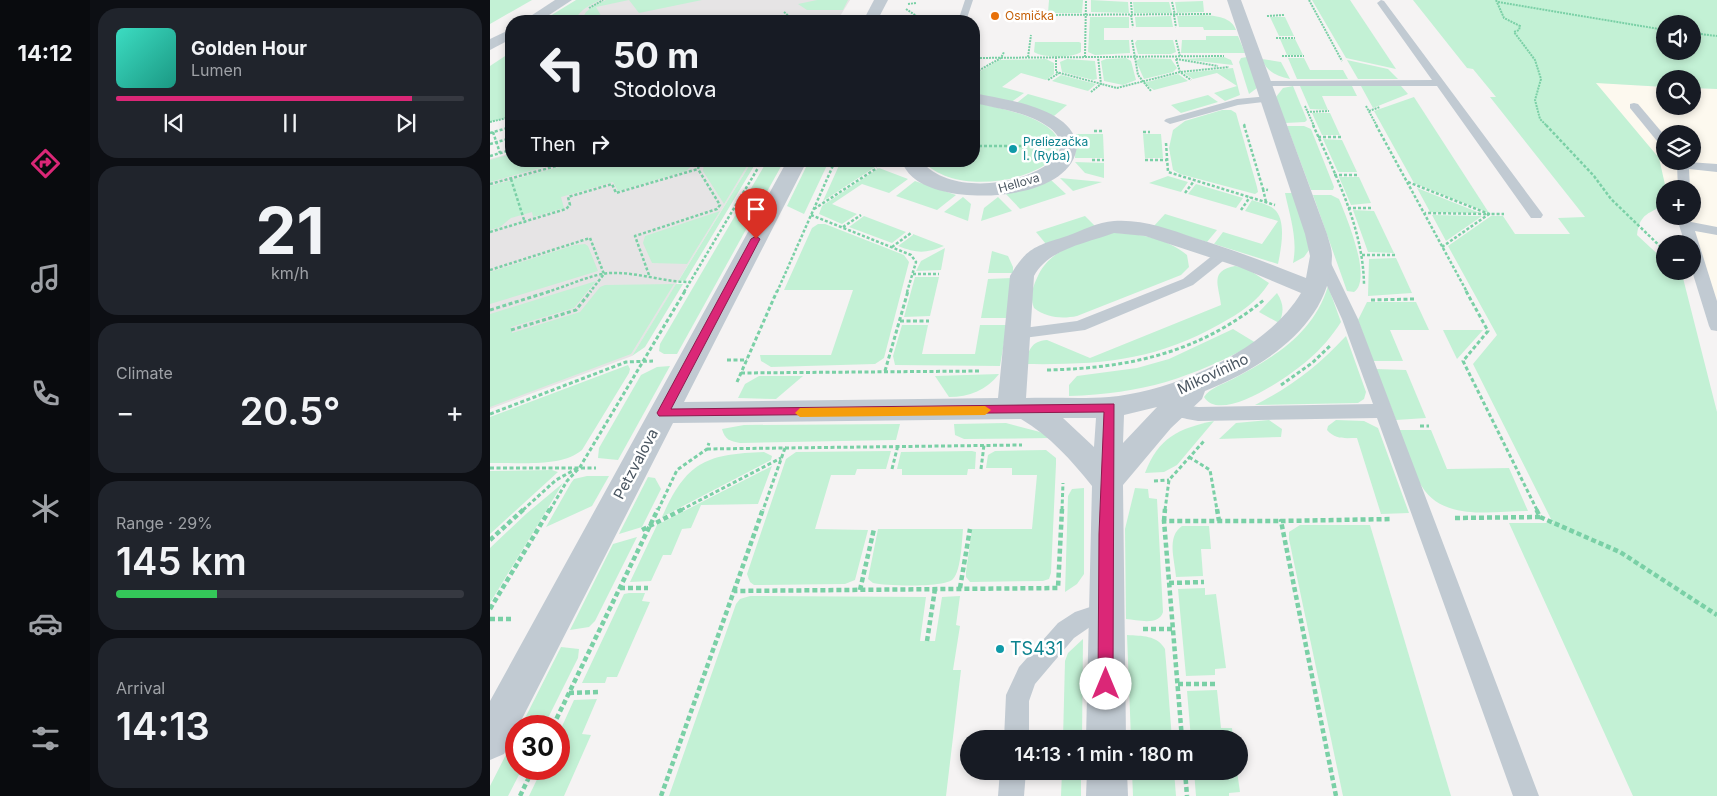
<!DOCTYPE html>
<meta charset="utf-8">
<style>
body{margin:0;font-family:Inter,sans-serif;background:#20242c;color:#f1f3f6;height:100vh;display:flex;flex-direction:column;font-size:19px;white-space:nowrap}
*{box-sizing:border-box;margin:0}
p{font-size:16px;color:#9ea1a6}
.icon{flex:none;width:28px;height:28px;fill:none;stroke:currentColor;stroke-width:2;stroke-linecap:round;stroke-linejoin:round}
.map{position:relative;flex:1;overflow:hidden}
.drawer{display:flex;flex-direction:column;gap:8px;padding:8px;background:#0d0f14;width:400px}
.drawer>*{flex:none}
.banner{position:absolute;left:15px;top:15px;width:475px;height:152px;border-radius:20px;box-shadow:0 2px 8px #0003;background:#171b24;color:#f1f3f6;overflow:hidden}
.tools{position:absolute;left:1166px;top:15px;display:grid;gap:10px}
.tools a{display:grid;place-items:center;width:45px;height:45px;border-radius:50%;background:#171b24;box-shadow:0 2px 8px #0003;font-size:25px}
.speed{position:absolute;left:15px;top:715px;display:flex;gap:10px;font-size:25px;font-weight:700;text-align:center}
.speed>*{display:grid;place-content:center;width:65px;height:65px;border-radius:50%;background:#171b24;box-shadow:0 2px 8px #0003;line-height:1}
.speed .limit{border:8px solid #d22;background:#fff;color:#111}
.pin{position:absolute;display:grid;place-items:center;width:42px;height:42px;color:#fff;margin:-51px -21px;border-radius:50% 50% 50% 0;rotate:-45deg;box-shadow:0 0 5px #0007}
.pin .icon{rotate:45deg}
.me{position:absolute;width:55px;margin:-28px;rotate:0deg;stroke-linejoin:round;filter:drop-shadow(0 0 4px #0008)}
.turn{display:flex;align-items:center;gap:18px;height:105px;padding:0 25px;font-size:22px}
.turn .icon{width:65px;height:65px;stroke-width:2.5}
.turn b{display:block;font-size:35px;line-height:42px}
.then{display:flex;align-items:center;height:48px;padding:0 25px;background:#0003;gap:10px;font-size:19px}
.big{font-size:38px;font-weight:600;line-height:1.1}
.drawer .tile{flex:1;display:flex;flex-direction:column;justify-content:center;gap:8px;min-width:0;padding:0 18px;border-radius:20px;background:#20242c}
.drawer .dial{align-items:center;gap:0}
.dial b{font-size:65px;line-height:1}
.song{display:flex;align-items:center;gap:15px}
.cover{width:60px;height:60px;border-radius:8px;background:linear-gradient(135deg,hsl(170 70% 55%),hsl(170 70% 35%))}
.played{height:5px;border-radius:2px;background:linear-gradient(90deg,#db2777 85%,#363941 85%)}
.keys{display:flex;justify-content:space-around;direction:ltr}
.heat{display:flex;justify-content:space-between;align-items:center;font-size:28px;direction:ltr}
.charge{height:8px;border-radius:4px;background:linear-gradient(90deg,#34c759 29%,#363941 0)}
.trip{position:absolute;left:470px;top:730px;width:288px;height:50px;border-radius:25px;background:#171b24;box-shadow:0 2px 8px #0003;font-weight:600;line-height:50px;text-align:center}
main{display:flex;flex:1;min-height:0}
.dock{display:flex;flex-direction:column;width:90px;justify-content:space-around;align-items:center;background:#090b0e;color:#9ea1a6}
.dock .icon{width:35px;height:35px}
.dock .current{color:#db2777}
.dock b{font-size:22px;color:#f1f3f6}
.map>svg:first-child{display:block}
.commercial{fill:#fdf9ef;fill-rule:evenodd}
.education{fill:#e6e4e5}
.green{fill:#c3f1d5;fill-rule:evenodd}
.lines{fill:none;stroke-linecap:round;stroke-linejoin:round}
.path-far3{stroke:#7ad0a6;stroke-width:2;stroke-dasharray:2 1;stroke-linecap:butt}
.path-far2{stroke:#7ad0a6;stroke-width:2.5;stroke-dasharray:3 2;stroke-linecap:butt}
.path-far1{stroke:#7ad0a6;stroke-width:3;stroke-dasharray:4 2.5;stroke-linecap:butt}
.path{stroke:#7ad0a6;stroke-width:4.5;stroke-dasharray:5 3;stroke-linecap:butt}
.service{fill:#c1cad2;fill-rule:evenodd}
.minor{fill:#c1cad2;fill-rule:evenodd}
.route{fill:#db2777;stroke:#8e194d}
.slow{fill:#f59e0b}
.food-dot{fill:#e8710a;stroke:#fff;stroke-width:2}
.culture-dot{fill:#0f9aa8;stroke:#fff;stroke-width:2}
.labels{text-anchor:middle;stroke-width:5;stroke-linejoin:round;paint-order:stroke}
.far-food-label{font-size:12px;fill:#c56008;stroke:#fff;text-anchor:start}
.far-culture-label{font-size:12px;fill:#0d838f;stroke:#fff;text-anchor:start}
.far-street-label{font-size:12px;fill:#4a5661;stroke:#fff}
.street-label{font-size:15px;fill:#4a5661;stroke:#fff}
.near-culture-label{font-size:18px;fill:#0d838f;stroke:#fff;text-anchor:start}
</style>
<main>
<nav class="dock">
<b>14:12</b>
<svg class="icon current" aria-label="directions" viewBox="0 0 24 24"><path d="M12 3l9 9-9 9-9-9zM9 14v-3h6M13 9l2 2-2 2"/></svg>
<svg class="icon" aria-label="music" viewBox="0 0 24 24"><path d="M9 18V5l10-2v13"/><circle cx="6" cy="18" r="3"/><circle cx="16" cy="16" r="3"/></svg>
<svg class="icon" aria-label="phone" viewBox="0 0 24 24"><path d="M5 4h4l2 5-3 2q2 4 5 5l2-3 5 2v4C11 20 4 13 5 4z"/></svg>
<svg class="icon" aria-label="climate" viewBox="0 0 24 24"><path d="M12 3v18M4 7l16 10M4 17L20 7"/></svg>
<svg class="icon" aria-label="car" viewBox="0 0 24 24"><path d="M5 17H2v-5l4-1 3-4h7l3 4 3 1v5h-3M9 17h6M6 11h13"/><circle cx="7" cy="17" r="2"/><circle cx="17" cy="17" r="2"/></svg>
<svg class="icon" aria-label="filters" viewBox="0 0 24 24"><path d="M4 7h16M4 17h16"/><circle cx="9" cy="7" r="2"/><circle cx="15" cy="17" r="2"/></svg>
</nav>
<section class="drawer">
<div class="tile">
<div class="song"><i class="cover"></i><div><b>Golden Hour</b><p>Lumen</p></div></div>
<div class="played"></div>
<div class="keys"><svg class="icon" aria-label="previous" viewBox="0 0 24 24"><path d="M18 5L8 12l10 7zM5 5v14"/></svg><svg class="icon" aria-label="pause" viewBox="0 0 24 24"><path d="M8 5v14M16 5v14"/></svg><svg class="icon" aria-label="next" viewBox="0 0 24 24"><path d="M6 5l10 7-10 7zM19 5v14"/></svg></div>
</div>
<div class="tile dial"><b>21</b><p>km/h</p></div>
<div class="tile"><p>Climate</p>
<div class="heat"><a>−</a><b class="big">20.5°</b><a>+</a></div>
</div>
<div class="tile"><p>Range · 29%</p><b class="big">145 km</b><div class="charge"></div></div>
<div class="tile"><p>Arrival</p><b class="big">14:13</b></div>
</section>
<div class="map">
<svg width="1227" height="796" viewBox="0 0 1227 796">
<rect width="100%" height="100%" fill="#f5f3f3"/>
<!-- commercial -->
<path class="commercial" d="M1095,82L1175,87V106H1202L1203,88L1227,89V326L1202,244L1191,216H1202V189H1176ZM1175,134H1202V161H1175Z"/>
<!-- education -->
<g class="education">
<path d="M103,0H360L347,21H69Z"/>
<path d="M21,153V161H262L142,356L0,409V159Z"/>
</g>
<!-- green -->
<g class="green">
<path d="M0,0H42L0,24Z"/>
<path d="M86,0H110C102,4 87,11 86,21H52Z"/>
<path d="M116,0H139L106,7L114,21H93C93,9 107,5 116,0Z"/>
<path d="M139,0H212L149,13Z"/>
<path d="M327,0H358L353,10H317L308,4Z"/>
<path d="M559,0H593L592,13H558Z"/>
<path d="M601,0L638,2L639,13L601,12Z"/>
<path d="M822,0H860L906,69L856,58Z"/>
<path d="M923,0H1227V89L1203,88L1202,79H1175V87L1106,83L1169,158L1176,189L1175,204C1160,214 1150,212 1147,235L1175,261V271H1186L1193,278L1227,412V796H1143L1019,523H1063L983,364L1007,335L958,246L1001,216H1013L1025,234H1080L1068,218L1095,217L1000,97H1006L983,69L977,68ZM1175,24H1202V51H1175Z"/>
<path d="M713,1L714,12L687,13L685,2Z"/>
<path d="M643,2H679L682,13H644Z"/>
<path d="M681,16L683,27H646L645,17Z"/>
<path d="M687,16C705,16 739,10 746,30H714L713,27H689Z"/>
<path d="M600,17H639V28H614V40H639L640,53L605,55L598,52Z"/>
<path d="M780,17H795L804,36H789Z"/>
<path d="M716,36H748L755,53H691L692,40H716Z"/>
<path d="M790,39H805L813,55H797Z"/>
<path d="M647,40H683L686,52L681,54H648L645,43Z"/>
<path d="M545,42H589L591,43V52C583,58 552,58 544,52Z"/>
<path d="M21,52V116L0,122V66Z"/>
<path d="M734,57L741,60L743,65L690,59Z"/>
<path d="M757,57L767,88L759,94L749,62L751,58Z"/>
<path d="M636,58L641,61L646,80L633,85L614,81L611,61L616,59Z"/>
<path d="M650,58L681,59L687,68L683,72L654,79L646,61Z"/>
<path d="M798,58H814L820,70H853L858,79H807Z"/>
<path d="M556,59L564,63V74L556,80L531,73L512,87L534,93L520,103L484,93V75L509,60Z"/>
<path d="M577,59L605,61L607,79L603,80L572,72L570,62Z"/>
<path d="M772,59L791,62L800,79C786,76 777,72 772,59Z"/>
<path d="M857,60L898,69L908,79H868Z"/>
<path d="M743,68L750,95L735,101L724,93L747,86L727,73L703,79L694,73Z"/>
<path d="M688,74L698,81L664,90L653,83Z"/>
<path d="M571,75L606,84L598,91L562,81Z"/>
<path d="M803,86L817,120L815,122L795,123L786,97L793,88Z"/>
<path d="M810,86H862L867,96H832L838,110L820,109Z"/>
<path d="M871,86H911L918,94L883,108Z"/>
<path d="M538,94L577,105L564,116L524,105Z"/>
<path d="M718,95L728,102L691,113L681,105Z"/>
<path d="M924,97L999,213L924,183L884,111Z"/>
<path d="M484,102C506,108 534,112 553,124C616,162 477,210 433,161H484Z"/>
<path d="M732,110H741L746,113L767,187L768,192L765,194L690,174L683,170L679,148L683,130L695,121Z"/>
<path d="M822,113H840L850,135H832Z"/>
<path d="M797,126H814L821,129L844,187L843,190H821Z"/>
<path d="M586,134H613L614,158H585Z"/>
<path d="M653,134H671L673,158H655Z"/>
<path d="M833,139L852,140L867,172H848Z"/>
<path d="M21,154V161H76L0,182V160Z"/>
<path d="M91,161H207L196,171L128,191L123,182L71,197L74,208L43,217L42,212L21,218L10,227L0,230V186Z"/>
<path d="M214,161H260L234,204L213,171Z"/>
<path d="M262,161H267L195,281L189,280Z"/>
<path d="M277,161H294L187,354H174L169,351L170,344Z"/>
<path d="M319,161H339L314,214L297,206Z"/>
<path d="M351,161H382L380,165L385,167L333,201Z"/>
<path d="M585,162L614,163V178L595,173Z"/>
<path d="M389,168L418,179L399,193L372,184L342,204L367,214L352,224L329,214L332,206Z"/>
<path d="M678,176L698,182L691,192L659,183Z"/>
<path d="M849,177H869L881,203L861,205Z"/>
<path d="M570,178L612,182L583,191Z"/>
<path d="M561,180L576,194L530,209L516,194Z"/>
<path d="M425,181L466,195L447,210L406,196Z"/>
<path d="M706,184L753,198L746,208L698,194Z"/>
<path d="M927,188L990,213L940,212Z"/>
<path d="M795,193H802L816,234L819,250L814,257L803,263C808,239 800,217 795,193Z"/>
<path d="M823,195H841L849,199C856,216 883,279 864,292L857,291Z"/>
<path d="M473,197L481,204L478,221L454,212Z"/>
<path d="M508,197L522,211L491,221L494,208Z"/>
<path d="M762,200C770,203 778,204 784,209C797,220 791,249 788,264L724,244L733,232L772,244L788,221L755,211Z"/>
<path d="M863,210L884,211L904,253L878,252Z"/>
<path d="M230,211L197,264L162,263L153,243L155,236Z"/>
<path d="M675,214L727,230L717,242L664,226Z"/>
<path d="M942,215L992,216L956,241Z"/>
<path d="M374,216L416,232L402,243L359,227Z"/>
<path d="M595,216L606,227L556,244L546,232Z"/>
<path d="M328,224H335L414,255L419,262L394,358L385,364L281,367L271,361L270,355H341L363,290H294L322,228Z"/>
<path d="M622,233C648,233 677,238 697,255L699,267L691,275L587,316C572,319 557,318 544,308C540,298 542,288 547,278C560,247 593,242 622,233Z"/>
<path d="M423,235V234L454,246C435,254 426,253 408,246Z"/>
<path d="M95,244L98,246L108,271L0,304V272L85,245Z"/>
<path d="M455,248L451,270L426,271L431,261Z"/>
<path d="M502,251L518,256L523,267V273H498Z"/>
<path d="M906,258L922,293L878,296L879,259Z"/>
<path d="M745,266L756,268L779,283C767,302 750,313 730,324C665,361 609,365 535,364C539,350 541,341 557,340L600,358L731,305C729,285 719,271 745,266Z"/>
<path d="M425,277H449L440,316L414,317Z"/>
<path d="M522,278L517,318H491L498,279Z"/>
<path d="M106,281L84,308L21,327L22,333L90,312L110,287L115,285L184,284L141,354L0,407V314Z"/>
<path d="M186,284H193L155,347L142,356Z"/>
<path d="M838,286L851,322C842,336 831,349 818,360C801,375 731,425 714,397C720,388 733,384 743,379C785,357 824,333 838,286Z"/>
<path d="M787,293C794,304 794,312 789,323L769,312Z"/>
<path d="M877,302H926L939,330H900L913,361H883L868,320Z"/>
<path d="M412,325H438L432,354H485L490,325H517L510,366L405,365L403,356Z"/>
<path d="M743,329L766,343C701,378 653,394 579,396V385L587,376L647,368L679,359Z"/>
<path d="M953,330H993L967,359Z"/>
<path d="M856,336L876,392L874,399L868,403L765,405C801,387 829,365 856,336Z"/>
<path d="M138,365L140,369L139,373L92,450C71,468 27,462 0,463V417Z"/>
<path d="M180,366L128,460L108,458L109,448L151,375L167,367Z"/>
<path d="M886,369L916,370L936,418L906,420Z"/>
<path d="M509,374C497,390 479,397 459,397L445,376Z"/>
<path d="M269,376H313L286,399L248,398L255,384Z"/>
<path d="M779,420L792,429L791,437L729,439L746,423Z"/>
<path d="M846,420L874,421L888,428L919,513L891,514L867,438C855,438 846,440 837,430L838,426Z"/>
<path d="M724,421L687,465L674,472L655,473C668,438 689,428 724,421Z"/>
<path d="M516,423L550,432L561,438L474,439L465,435L464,424Z"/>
<path d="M410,424L406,440L250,443C240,441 235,440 232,429L254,425Z"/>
<path d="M909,430H941L957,469L1019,468L1038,511C1006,511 958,521 935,491C922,475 916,450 909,430Z"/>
<path d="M556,450L566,458V464L561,573L559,579L553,581L480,582L476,577V572L482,529H542L547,475H522V468H496L498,455L505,451Z"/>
<path d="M401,451L396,469H367L365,475H341L325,529L378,530L365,580L355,584L264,585L260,582L257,574L296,459L306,452Z"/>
<path d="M482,451L486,452L485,469H478L477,475H412V469H407L411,452Z"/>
<path d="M274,452L282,456L281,460L172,517C196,462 216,454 274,452Z"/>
<path d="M282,466L268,504L211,505L201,528L192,529L181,555H173L161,581L140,582L167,525Z"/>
<path d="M62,470L68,472L0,534V471Z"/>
<path d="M97,476H119L102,506L56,527L81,483L84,479Z"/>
<path d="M158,477L165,478L171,489L152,527L129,534Z"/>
<path d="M73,483L0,603V548L36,514Z"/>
<path d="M594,488V574L587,584L575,592L578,496L582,489Z"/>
<path d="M645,488L658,489L659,498L667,499L673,612C669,626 648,620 636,619L635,529Z"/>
<path d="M810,525H880L961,796H853L799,539V532Z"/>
<path d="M692,526H719L721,549H711L713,576L686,577C685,560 676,537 692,526Z"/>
<path d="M388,529H473C472,541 471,571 463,579C455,588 396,586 383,583L378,579Z"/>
<path d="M147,537L105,621L99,627L80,630L123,544Z"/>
<path d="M715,588V595L726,594L736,668L725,669V675L696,676L688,589Z"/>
<path d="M139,593H155L152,601L160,602L127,677H117L115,683H92L134,594Z"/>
<path d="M260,596L436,597L430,641H445L452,597L470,596L466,625L470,626L463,670H471L456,796H179L246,604L250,599Z"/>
<path d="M637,635C652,636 667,635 675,649L682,739H641Z"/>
<path d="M593,639L592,739H573L575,661L578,653Z"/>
<path d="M71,647L89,649L88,658L54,726H31Z"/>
<path d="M727,690L731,728H742L743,739H701L697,691Z"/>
<path d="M107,699L92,734L101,735L74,796H39L52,769H69V733L84,700Z"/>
<path d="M26,735V769H32L18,796H0V786Z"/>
<path d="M572,771H591V796H571Z"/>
<path d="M642,771H684L686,796H643Z"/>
<path d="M704,771H747L750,792L739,793V796H706Z"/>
</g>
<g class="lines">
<!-- path-far3 -->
<g class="path-far3">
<path d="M819,0L852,61"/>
<path d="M1006,0L1014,18L1030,26L1029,30L1024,32L1045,60L1051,79L1045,100L1050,119L1057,126"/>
<path d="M641,2L642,15"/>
<path d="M682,2L685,15"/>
<path d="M1008,2L1175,30"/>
<path d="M418,4L426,3"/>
<path d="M99,8L113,0"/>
<path d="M416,9L434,21"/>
<path d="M294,12L305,21"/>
<path d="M548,15L721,14"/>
<path d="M641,15L643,27"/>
<path d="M684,15L686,27"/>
<path d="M777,16L794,15"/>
<path d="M337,21L355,16"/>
<path d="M1202,33L1227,36"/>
<path d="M786,38H805"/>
<path d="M642,40L648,75L661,91"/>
<path d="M686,40L690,56"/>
<path d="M792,56H814"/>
<path d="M538,57L541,35"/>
<path d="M566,57V72L627,88L690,72L739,67"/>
<path d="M595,57L596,0"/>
<path d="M484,58L734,56"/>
<path d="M686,59L728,66"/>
<path d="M686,59L690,72L701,80"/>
<path d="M486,72L511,58L514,52"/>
<path d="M558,80L569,73"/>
<path d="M601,92L611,84L608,57"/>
<path d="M815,106L824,126"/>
<path d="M876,106L887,126"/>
<path d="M879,111L890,107"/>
<path d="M817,112L839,111"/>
<path d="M0,122L21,117"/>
<path d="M754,124L755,126"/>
</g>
<!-- path-far2 -->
<g class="path-far2">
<path d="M754,125L773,189L778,190"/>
<path d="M823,125C846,176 873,228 874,284"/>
<path d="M886,125L977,292"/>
<path d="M1056,125L1104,176L1121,199L1175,251"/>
<path d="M604,131H613"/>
<path d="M3,132L10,153"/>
<path d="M653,132H660"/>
<path d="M0,133L21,127"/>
<path d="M828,137H851"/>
<path d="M676,143L678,172L785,205"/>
<path d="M0,144L21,138"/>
<path d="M484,146H546"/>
<path d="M0,156L21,150"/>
<path d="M602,160H614"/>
<path d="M655,160H677"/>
<path d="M844,175H868"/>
<path d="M21,179L35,223"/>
<path d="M918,182L999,214L935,213"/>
<path d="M0,184L85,161"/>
<path d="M773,189L776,202"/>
<path d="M695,193L704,181"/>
<path d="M858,208H883"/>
<path d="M324,209L387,168"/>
<path d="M751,210L760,197"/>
<path d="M321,215L421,255L426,262L417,292"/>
<path d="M353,227L371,215"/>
<path d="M0,232L76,209L80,205L78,197L122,184L126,193L208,169"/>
<path d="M402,247L421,233"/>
<path d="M952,247L999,214H1014"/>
<path d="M872,255H905"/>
<path d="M0,270L100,238L114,274L100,292"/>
<path d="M423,274H449"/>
<path d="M159,275L145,236L227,209L230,205L208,169L210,161"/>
<path d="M57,292C75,287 102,274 120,273C148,272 173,282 200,282"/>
<path d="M194,292L268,168"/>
<path d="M287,292L345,161"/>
</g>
<!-- path-far1 -->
<g class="path-far1">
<path d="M976,291L998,331L973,361L1047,510"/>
<path d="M881,300L925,299"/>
<path d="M0,310L61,291"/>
<path d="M410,321H439"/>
<path d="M21,330L86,310L101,291"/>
<path d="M237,360H257"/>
<path d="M557,370C640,368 708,353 774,300"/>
<path d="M395,371L418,291"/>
<path d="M251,373L491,371"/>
<path d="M247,382L287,291"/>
<path d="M791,385L822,363L841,345"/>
<path d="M0,414L136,362L163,361"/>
<path d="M930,426H939"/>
<path d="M295,448L532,445"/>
<path d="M217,449L295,448L273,510"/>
<path d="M699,457L720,470L727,510"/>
<path d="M0,468H106"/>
<path d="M402,469L408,445"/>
<path d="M491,469L494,445"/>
<path d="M664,481L679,480"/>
<path d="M33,510L66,480L86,469"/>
<path d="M60,510L77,481L90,467L195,291"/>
<path d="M168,510L187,470L217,449L219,443"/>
<path d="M191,510L291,458"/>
<path d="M572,510L573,483"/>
<path d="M675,510L679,480L714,441"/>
</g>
<!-- path -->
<g class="path">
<path d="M727,509L729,521"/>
<path d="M1050,517L1130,552L1227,615"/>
<path d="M965,518L1050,517L1046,509"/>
<path d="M674,521L675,509"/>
<path d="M152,530L193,509"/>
<path d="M0,540L34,509"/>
<path d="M679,583L714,582"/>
<path d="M130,588H158"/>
<path d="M470,588L480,529"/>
<path d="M370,590L384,529"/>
<path d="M244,591L273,509"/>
<path d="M0,609L60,509"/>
<path d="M0,619H22"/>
<path d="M653,629H683"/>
<path d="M437,641L445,589"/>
<path d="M688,684H726"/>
<path d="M79,693L110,692"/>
<path d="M63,726L168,509"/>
<path d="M692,739L674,521H791"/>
<path d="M695,771L697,796"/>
<path d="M30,796L43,769"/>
<path d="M171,796L244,591L568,588L572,509"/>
<path d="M846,796L791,521L902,519"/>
</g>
<!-- service -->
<g class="service">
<path d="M475,0H483L476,21H468Z"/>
<path d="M891,0L894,1L1051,212L1053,215L1051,218H1041L947,86H770L769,84L774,81L942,80L887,3Z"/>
<path d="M779,96L783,97V101L748,105L680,124L674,121L676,119L747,99Z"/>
<path d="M1144,103L1148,104L1175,136V147L1171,146L1140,108V104Z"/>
<path d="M1184,161L1227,164V172L1199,169L1200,189H1188L1187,165Z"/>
<path d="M1196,221L1227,227V235L1205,231L1227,301V331L1221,330L1219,326L1202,271V244H1195L1189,225Z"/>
<path d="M733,250L738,251L740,254L738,257L703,285L595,330L526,339L520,338L518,334L520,330L526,329L587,321L693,279L728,251Z"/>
<path d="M831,253L838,257L868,319L1049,796H1023L887,418L708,421C694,418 676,417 668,403L671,398L677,396L693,405L708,407L883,404L852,319L824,257Z"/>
<path d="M615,602L623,605L626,612L623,619L600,627L584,638L545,684L539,701V739H514L516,695L529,667L568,623L585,612Z"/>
<path d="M510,771H536L534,796H508Z"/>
</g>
<!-- minor -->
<g class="minor">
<path d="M65,0H82L50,21H33Z"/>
<path d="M384,0H398L387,21H373Z"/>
<path d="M737,0H751L837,234C839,241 842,249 842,256C841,325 772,368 715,391L712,399L681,428L633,485L636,739H596L602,486C581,460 560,436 531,419L183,423L14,754L0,760V701L297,161H317L194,402L508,398L520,276C537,247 546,246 577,236C591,231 608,222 624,221C652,219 679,229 705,238C743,250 779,263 816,278L820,256L815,234ZM624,233L655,236L749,267L811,293C777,350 684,391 619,397C592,399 563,397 536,398L544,276C558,249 597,243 624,233ZM667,407L633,443L634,415ZM573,418H606L604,447Z"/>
<path d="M21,29V39L0,50V39Z"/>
<path d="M484,93C515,100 581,107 587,145C584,202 460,207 425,179C419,175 414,167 411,161H431C474,212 608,165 560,128C539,112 509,109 484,103Z"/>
<path d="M597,771H637L638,796H596Z"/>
</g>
</g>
<!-- route -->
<path class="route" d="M266,236L270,239L181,409L624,404L623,684L621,689L616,692L610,689L608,684L609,534L614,412L169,416L167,413L261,239Z"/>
<!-- slow -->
<path class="slow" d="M495,406L501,410L495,415L310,417L305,413L310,408Z"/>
<!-- markers -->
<circle class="food-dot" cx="505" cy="16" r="5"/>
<g class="culture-dot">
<circle cx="523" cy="149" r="5"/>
<circle cx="510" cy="649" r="5"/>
</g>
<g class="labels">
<!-- far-food labels -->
<g class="far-food-label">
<text x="515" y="20">Osmička</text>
</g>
<!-- far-culture labels -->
<g class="far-culture-label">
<text x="533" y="146">Preliezačka<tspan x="533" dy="14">I. (Ryba)</tspan></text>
</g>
<!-- far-street labels -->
<g class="far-street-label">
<text transform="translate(529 183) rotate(-16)" y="4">Hellova</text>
</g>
<!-- street labels -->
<g class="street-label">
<text transform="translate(723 374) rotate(-25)" y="5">Mikovíniho</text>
<text transform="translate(146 464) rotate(-62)" y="5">Petzvalova</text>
</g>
<!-- near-culture labels -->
<g class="near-culture-label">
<text x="520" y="655">TS431</text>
</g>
</g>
</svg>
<div class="tools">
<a><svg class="icon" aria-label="sound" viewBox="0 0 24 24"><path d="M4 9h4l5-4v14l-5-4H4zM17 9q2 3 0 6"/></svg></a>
<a><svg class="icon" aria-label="search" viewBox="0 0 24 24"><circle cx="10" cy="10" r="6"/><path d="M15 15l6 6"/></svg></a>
<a><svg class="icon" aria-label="layers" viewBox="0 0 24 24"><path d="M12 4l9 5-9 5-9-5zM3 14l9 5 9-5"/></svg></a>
<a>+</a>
<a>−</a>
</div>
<div class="speed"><div class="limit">30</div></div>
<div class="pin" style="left:266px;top:239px;background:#d93025"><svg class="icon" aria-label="arrive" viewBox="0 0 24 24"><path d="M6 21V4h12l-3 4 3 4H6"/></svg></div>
<svg class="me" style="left:616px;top:684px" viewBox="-20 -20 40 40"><circle r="19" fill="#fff"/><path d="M0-13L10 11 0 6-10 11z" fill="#db2777"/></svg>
<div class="trip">14:13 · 1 min · 180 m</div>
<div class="banner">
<div class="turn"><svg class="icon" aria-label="left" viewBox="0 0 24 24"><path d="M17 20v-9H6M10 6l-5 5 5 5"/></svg><div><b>50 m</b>Stodolova</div></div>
<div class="then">Then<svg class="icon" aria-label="right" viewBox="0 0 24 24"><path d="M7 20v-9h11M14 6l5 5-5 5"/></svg></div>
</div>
</div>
</main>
